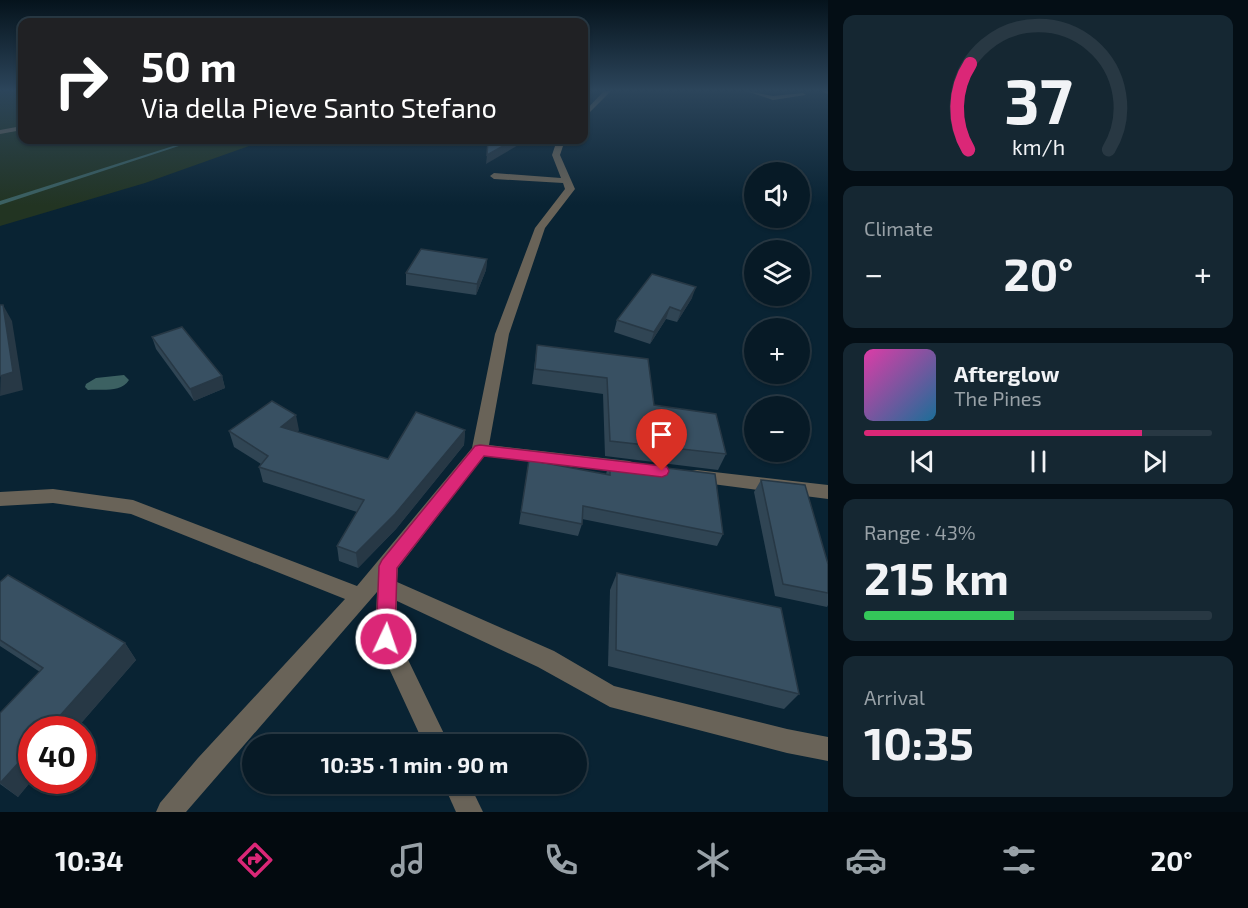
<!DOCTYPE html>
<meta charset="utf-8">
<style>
body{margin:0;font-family:"Exo 2",sans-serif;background:#152732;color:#f1f3f6;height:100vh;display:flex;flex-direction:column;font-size:22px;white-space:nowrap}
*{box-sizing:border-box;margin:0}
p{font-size:20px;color:#98a1a7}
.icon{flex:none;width:33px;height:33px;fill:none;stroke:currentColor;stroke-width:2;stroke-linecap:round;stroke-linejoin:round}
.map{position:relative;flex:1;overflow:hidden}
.panel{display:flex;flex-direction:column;gap:15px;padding:15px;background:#040e15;width:420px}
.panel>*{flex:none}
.hud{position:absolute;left:18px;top:18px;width:570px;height:126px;border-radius:12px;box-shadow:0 2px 4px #0004,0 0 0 2px #283843;background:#202124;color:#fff;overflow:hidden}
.buttons{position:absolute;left:744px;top:162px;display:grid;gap:12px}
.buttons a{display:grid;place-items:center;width:66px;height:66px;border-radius:50%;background:#071a26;box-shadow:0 2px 4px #0004,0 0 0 2px #283843;font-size:30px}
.speed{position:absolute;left:18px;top:716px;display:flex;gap:12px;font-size:30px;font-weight:700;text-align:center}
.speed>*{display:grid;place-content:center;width:78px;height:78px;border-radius:50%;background:#071a26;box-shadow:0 2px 4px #0004,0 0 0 2px #283843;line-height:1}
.speed .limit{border:9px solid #d22;background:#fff;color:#111}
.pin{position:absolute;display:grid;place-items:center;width:51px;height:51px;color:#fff;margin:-62px -26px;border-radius:50% 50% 50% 0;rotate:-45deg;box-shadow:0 0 6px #0007}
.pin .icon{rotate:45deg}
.me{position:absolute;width:66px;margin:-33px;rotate:3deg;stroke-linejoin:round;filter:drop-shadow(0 0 4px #0008)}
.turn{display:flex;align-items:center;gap:21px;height:126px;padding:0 24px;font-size:27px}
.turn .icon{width:78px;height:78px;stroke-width:2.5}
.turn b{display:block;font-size:42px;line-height:51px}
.big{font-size:45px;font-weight:700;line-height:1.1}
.panel .widget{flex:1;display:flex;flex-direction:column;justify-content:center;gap:9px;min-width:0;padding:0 21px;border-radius:12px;background:#152732}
.panel .dial{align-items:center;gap:0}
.dial svg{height:156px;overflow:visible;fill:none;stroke:#283843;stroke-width:7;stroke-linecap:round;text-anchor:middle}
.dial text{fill:#f1f3f6;stroke:none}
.song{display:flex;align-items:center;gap:18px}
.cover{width:72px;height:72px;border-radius:9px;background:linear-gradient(135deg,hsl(320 70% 55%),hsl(200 70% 35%))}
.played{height:6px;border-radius:3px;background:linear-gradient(90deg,#db2777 80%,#283843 80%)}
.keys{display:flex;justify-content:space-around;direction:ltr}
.heat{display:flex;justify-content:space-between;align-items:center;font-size:33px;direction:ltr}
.charge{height:9px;border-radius:4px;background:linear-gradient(90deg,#34c759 43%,#283843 0)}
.trip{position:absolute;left:242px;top:734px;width:345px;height:60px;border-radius:30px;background:#071a26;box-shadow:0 2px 4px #0004,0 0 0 2px #283843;font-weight:700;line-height:60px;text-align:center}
.dock{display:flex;height:96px;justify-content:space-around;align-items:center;background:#030a0f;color:#98a1a7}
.dock .icon{width:42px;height:42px}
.dock .on{color:#db2777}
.dock b{font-size:27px;color:#f1f3f6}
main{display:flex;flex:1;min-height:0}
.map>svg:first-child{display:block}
.green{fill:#223422}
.water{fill:#3c6162}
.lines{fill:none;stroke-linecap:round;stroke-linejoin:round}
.stream{fill:#3c6162;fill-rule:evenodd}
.minor{fill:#696358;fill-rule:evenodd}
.wall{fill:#304554}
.shaded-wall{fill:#273845}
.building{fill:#385062;stroke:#273845;stroke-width:1.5}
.route{fill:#db2777;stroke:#8e194d;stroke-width:1.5}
</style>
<main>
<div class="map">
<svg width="828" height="812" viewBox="0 0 828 812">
<rect width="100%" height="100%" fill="#092333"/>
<!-- green -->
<path class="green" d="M0,91H22V140H266L145,183L0,226Z"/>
<!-- water -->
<path class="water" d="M124,375L129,380C121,393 103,389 88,390L85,387L86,384L96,378Z"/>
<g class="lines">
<!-- stream -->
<path class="stream" d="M192,140H197L0,205V201Z"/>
<!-- minor -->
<g class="minor">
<path d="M604,91H611L584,118V112Z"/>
<path d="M746,91L773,96L803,93L806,95L773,100Z"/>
<path d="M822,91H828V94L823,92Z"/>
<path d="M22,126V130L0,134V130Z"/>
<path d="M557,140H565L560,155L575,189L545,228L509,334L489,445L629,461L635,463L637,467L635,471L629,473L484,456L398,568L397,582L554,651L614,686L787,729L828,737V761L787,753L610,707L538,667L397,601V637L449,744H424L375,638L377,592L186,812H156L160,803L198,758L345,599L131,514L53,503L0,506V492L53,489L133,500L357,586L472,448L495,334L535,228L565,189L563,183L494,179L490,176L494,173L561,178L552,155Z"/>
<path d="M697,470L828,485V499L697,482L691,481L689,476L691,471Z"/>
<path d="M443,783H469L483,812H456Z"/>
</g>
</g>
<!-- wall -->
<g class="wall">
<path d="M487,259L486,270L476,295L406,285V273Z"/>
<path d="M692,298L677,322L666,319L650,344L614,332L617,320Z"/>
<path d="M152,337L222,376L225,388L194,401L156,349Z"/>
<path d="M537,345L648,359L654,405L726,454L718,470L605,456L603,394L532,384Z"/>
<path d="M299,430L297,432L388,459L465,430L464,445L396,529L358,568L339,561L337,546L357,512L263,482L259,467L261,464L234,447L229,431Z"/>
<path d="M529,460L606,474L610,461L723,534L717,546L582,519V524L578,536L519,524Z"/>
<path d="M761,480L828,564V605L827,607L775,596L754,492Z"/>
<path d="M617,573L799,694L784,709L608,666L610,590Z"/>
<path d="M0,582L125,643L136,660L76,729H32V780L18,797L0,784V713L40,672L0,646Z"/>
</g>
<!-- shaded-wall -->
<g class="shaded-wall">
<path d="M514,140H527L486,164L487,155Z"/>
<path d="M487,259L486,270L476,295L477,284Z"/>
<path d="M696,287L692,298L677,322L681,311Z"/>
<path d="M3,305L12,321L23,390L0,396Z"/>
<path d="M670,307L666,319L650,344L654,332Z"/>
<path d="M222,376L225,388L194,401L190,389Z"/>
<path d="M296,415L299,430L284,442L281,427Z"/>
<path d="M465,430L464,445L396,529L358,568L356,553Z"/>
<path d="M125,643L136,660L76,729H48Z"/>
<path d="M32,748V780L18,797L0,783Z"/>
</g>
<!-- building -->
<g class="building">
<path d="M488,140H514L487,155Z"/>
<path d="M421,249L487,259L477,284L406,273Z"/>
<path d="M652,274L696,287L681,311L670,307L654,332L617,320Z"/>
<path d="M0,305H3L13,372L0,376Z"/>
<path d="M182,327L222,376L190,389L152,337Z"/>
<path d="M537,345L648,359L654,405L716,414L726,454L610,441L607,378L535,369Z"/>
<path d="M272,401L296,415L281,427L388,459L416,412L465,430L395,514L356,553L337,546L364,500L259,467L268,456L229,431Z"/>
<path d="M529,460L610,475V461L715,474L723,534L583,506L582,524L521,512Z"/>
<path d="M761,480L805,485L828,564V593L783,584Z"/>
<path d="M617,573L781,608L799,694L616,650Z"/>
<path d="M8,575L125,643L48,729H32V748L0,783V713L43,668L0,640V582Z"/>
</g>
<!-- sky -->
<linearGradient id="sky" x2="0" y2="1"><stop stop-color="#05131c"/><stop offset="0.44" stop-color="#2c455b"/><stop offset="1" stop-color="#2c455b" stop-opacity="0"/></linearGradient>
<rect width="828" height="205" fill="url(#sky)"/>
<!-- route -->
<path class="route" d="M480,445L662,466L667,467L669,471L667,475L662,477L484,456L397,568L395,639L392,645L386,648L379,645L376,639L379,566L382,560L475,446Z"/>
</svg>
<div class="buttons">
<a><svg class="icon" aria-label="sound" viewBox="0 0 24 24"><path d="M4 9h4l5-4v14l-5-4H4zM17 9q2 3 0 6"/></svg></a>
<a><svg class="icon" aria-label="layers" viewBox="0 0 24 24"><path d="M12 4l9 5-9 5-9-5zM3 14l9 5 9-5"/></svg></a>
<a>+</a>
<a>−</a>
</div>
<div class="speed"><div class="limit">40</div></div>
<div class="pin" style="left:662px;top:471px;background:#d93025"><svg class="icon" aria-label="arrive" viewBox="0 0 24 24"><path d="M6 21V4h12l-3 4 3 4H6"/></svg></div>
<svg class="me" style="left:386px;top:639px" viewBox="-20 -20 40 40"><circle r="17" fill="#db2777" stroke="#fff" stroke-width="3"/><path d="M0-11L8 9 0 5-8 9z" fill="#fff"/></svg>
<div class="trip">10:35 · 1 min · 90 m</div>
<div class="hud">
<div class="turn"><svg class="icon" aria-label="right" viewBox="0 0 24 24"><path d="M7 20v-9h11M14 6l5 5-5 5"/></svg><div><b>50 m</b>Via della Pieve Santo Stefano</div></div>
</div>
</div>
<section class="panel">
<div class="widget dial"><svg viewBox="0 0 100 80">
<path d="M14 69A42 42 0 1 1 86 69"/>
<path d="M14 69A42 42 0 0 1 15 25" stroke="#db2777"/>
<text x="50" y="56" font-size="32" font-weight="700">37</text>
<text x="50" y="72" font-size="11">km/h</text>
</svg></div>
<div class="widget"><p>Climate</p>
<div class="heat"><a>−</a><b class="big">20°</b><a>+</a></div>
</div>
<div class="widget">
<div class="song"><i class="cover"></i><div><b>Afterglow</b><p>The Pines</p></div></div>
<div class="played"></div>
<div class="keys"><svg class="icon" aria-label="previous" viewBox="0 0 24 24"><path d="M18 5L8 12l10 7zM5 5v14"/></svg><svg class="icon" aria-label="pause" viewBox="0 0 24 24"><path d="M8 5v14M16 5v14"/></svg><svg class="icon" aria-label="next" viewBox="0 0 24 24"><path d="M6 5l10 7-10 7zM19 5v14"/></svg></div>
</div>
<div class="widget"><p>Range · 43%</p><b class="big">215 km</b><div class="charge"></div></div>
<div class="widget"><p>Arrival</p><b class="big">10:35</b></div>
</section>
</main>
<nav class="dock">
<b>10:34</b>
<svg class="icon on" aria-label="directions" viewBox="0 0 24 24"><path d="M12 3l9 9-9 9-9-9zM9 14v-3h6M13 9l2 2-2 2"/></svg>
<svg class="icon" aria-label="music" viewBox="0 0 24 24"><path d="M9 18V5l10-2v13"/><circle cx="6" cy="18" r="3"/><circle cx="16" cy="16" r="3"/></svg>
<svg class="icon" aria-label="phone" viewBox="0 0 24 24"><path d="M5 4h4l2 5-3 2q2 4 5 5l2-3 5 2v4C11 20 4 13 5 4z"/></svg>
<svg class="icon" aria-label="climate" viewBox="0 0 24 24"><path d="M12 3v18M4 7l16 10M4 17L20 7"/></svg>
<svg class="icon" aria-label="car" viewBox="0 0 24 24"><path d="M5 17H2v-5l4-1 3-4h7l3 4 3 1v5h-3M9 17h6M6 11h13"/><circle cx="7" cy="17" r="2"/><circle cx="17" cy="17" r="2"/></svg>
<svg class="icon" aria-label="filters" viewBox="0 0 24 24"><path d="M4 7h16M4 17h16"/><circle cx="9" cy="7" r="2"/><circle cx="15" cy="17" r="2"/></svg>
<b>20°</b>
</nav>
